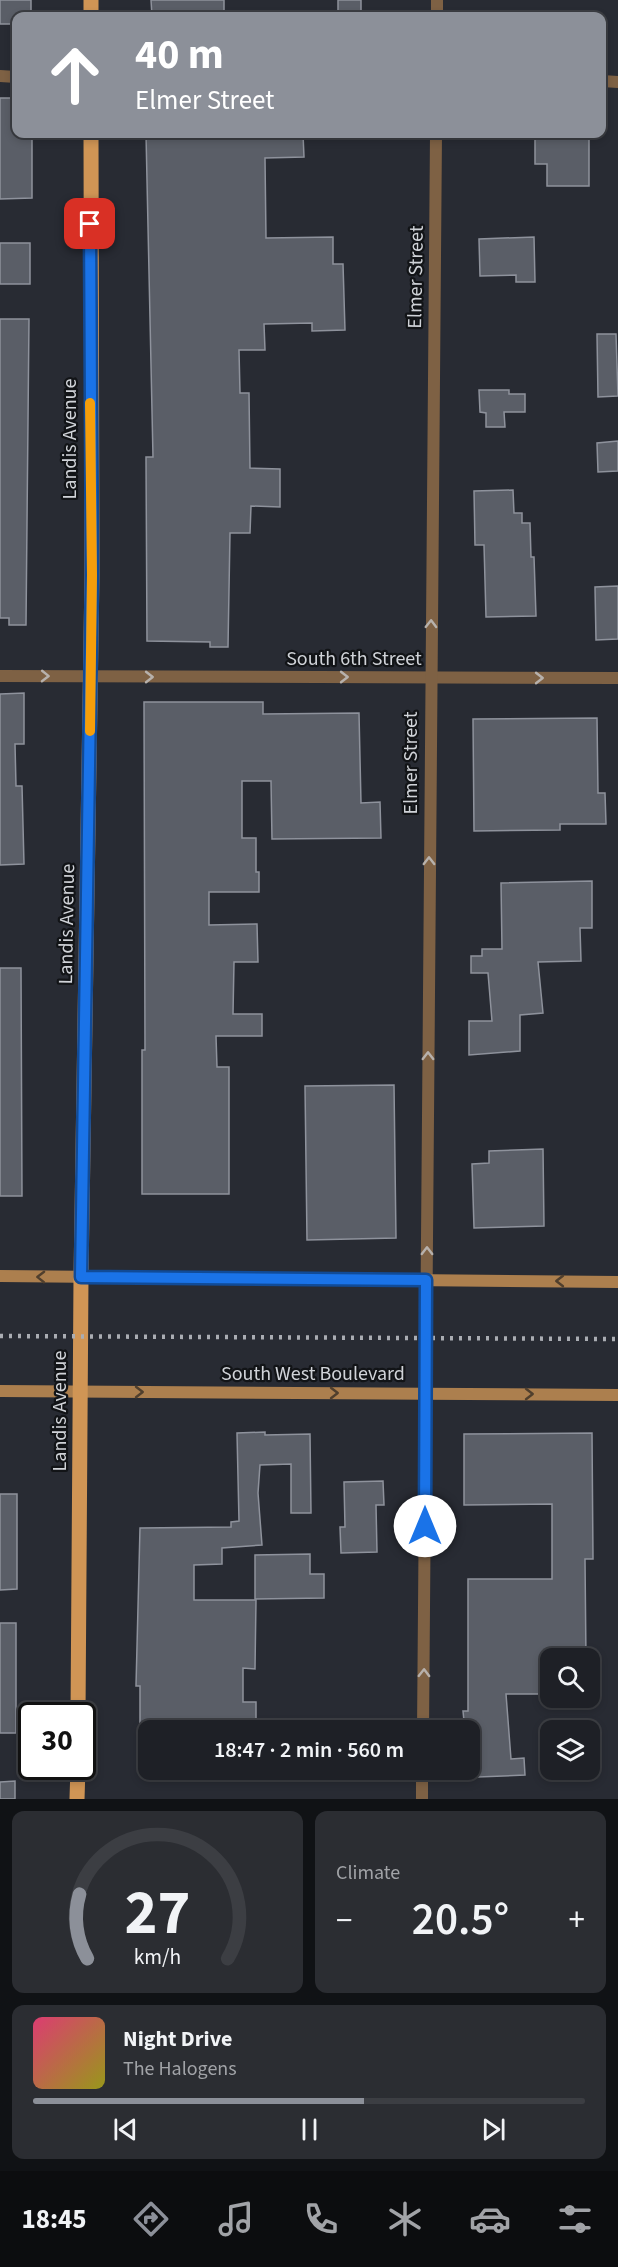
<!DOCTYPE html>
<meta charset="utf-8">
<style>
body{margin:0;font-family:"Source Sans 3",sans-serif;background:#2b2d32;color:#f1f3f6;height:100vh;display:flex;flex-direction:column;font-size:22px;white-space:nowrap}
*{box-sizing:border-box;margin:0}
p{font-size:20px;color:#a1a3a7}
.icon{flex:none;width:33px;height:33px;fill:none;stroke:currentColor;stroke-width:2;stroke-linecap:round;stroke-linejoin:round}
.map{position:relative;height:1799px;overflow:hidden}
.sheet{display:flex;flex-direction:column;gap:12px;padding:12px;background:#101215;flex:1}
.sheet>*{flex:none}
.guide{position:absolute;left:12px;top:12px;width:594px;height:126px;border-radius:12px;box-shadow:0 3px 9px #0003,0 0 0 2px #3c3e43;background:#8c9099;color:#fff;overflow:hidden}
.controls{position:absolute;left:540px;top:1648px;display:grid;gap:12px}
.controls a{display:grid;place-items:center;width:60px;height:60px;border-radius:12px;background:#1e2026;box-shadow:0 3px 9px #0003,0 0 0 2px #3c3e43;font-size:30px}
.speed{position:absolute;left:18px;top:1702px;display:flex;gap:12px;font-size:30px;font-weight:700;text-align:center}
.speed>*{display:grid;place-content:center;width:78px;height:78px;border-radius:50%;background:#1e2026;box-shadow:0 3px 9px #0003,0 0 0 2px #3c3e43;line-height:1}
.speed .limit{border:3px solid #111;border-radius:9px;background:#fff;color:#111}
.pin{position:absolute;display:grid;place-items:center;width:51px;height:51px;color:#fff;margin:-26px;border-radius:12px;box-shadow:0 3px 9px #0006}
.me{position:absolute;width:66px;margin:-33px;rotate:0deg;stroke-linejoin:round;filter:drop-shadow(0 0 4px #0008)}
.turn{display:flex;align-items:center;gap:21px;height:126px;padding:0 24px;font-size:27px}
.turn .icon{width:78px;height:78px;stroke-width:2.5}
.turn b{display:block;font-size:42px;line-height:51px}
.big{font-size:45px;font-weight:600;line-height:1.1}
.sheet .widget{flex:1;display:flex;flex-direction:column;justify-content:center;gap:9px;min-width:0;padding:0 21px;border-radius:12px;background:#2b2d32}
.sheet .dial{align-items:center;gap:0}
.dial svg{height:156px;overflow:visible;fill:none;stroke:#3c3e43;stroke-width:7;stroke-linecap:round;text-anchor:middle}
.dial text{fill:#f1f3f6;stroke:none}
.song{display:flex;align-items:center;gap:18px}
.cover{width:72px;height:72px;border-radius:9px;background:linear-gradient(135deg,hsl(340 70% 55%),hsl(60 70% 35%))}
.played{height:6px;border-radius:3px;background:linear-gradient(90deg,#8c9099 60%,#3c3e43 60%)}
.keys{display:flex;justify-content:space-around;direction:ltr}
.heat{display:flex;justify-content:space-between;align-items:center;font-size:33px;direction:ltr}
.sheet .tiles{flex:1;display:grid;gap:12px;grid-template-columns:1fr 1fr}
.widget:last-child{grid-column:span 2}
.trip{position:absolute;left:138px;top:1720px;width:342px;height:60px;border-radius:12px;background:#1e2026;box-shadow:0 3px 9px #0003,0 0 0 2px #3c3e43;font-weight:600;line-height:60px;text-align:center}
.tabs{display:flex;height:96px;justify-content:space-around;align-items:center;background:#0c0d0f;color:#a1a3a7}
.tabs .icon{width:42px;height:42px}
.tabs .current{color:#8c9099}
.tabs b{font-size:27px;color:#f1f3f6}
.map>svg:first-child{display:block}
.building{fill:#5a5e67;stroke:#8e929c;stroke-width:1.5}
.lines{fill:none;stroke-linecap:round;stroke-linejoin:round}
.minor{stroke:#7e6144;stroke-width:12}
.secondary{stroke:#ac7f4e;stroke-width:12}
.primary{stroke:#d09555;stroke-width:15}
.rail{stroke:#aaadb3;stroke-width:4.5;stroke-dasharray:3 6;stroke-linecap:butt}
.oneway{stroke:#b7b1ac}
.oneway2{stroke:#503f2d}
.route-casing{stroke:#114b97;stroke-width:15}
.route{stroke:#1a73e8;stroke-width:10}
.slow{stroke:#f59e0b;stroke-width:10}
.labels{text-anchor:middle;stroke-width:4.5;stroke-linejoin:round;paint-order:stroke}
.street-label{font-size:20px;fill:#d0d3d8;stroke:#121417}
</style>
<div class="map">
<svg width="618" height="1799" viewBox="0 0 618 1799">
<rect width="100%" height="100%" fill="#282b33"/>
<!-- building -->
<g class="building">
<path d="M0,0H31V16H16V24H0Z"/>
<path d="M151,0H224V16H152Z"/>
<rect x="338" y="0" width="23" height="16"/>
<path d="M0,98H16V134H32V198L0,199Z"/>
<path d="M146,134H303L304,157L265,158L266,238L333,237V264H343L345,330L312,331V323L264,324L265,350H239L240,393H249L250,468L280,469V507L251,506L250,533H230L228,647H210V642L147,641L146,457H153Z"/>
<path d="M535,134H589V186H547V164H535Z"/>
<path d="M534,237L535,282H516V275L480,276L479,239Z"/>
<rect x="0" y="243" width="30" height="41"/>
<path d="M0,319H29L26,625H9V618H0Z"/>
<path d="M597,334H616L618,396L598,397Z"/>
<path d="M479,390H509V394H525V412H504L505,427H486V413L480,412Z"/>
<path d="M618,441V471L598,472L597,443Z"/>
<path d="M513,490L514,513H522V523H530L531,557H534L536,616L486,617L484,545H475L474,491Z"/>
<path d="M618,586V639L596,640L595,587Z"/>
<path d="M24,693V744H15L16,786H22L24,864L0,865V694Z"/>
<path d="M144,702H263V714L359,713L361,803L380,802L381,838L272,839L271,781H242V838H256V872H259V892H209V925L257,924L258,962H234L233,1014H262V1036H216L217,1067H229V1194H142V1050H145Z"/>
<path d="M597,718L598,793H605L606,824H560V830L474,831L473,719Z"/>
<path d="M592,881V928H580L581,961L538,962L543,1013L520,1015V1051L469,1055V1021H492L488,973H471V956H482V949H502L501,883Z"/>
<path d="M0,968H21L22,1196H0Z"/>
<path d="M394,1085L396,1238L307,1240L305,1086Z"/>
<path d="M543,1149L544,1226L474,1228L472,1164L489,1163V1151Z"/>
<path d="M265,1432V1435L310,1434L311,1513H291V1464L260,1465L258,1493L262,1545L222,1548V1564L194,1565V1600H256L255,1669L243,1668V1702H256V1731H140V1686H136L140,1528L231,1527V1522L239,1521L237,1433Z"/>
<path d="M592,1433L593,1559H585L586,1659H550V1694H506L511,1759L524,1758L525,1775L478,1777V1769L470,1770V1731H465L463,1711H468V1579H552V1504L464,1505V1434Z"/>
<path d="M383,1481L384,1505H376L377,1552L341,1553L340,1527H345L344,1482Z"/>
<path d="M0,1494H17V1589L0,1590Z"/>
<path d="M310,1554V1574H324V1598L255,1599V1555Z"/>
<rect x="0" y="1623" width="16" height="110"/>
<path d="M15,1781V1799H0V1782Z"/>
</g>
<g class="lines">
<!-- minor -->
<g class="minor">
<path d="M437,16V0"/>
<path d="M0,76L16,77"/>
<path d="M602,81L618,82"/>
<path d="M0,676L618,678"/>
<path d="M423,1731L436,134"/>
<path d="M422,1799V1770"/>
</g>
<!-- secondary -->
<g class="secondary">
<path d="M0,1276L618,1282"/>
<path d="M0,1391L618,1395"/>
</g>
<!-- primary -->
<g class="primary">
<path d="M91,16V0"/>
<path d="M78,1716L81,1277L92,575L91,134"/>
<path d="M77,1799L78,1767"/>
</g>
<!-- rail -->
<path class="rail" d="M0,1336L618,1339"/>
</g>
<!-- one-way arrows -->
<defs><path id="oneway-chevron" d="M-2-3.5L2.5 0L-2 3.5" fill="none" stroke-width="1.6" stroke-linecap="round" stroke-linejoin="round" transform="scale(1.5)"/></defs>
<g class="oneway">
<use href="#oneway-chevron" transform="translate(431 624) rotate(-89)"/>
<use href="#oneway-chevron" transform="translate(45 676) rotate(1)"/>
<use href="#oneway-chevron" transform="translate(149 677)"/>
<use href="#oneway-chevron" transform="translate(344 677)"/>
<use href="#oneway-chevron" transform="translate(539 678)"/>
<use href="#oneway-chevron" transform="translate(429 861) rotate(-90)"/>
<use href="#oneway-chevron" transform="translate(428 1056) rotate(-90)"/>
<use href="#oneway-chevron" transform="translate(427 1251) rotate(-90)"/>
<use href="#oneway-chevron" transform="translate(424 1673) rotate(-89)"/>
</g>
<g class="oneway2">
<use href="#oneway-chevron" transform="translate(41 1277) rotate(-179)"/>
<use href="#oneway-chevron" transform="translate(560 1281) rotate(-180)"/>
<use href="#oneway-chevron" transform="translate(139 1392)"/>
<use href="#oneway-chevron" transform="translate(334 1393)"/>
<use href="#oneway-chevron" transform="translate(529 1394)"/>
</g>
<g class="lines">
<defs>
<path id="route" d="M90,224L92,575L81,1277L426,1280L425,1526"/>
</defs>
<!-- route casing -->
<use href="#route" class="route-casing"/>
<!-- route -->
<use href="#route" class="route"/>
<!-- slow -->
<path class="slow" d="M90,731L92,575L90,403"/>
</g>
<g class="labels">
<!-- street labels -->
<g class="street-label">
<text transform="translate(415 277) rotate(-89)" y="7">Elmer Street</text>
<text transform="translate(69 439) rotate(-90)" y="7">Landis Avenue</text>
<text x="354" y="665">South 6th Street</text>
<text transform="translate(410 763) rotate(-90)" y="7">Elmer Street</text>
<text transform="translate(66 924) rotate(-89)" y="7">Landis Avenue</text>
<text x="313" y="1380">South West Boulevard</text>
<text transform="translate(59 1411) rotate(-90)" y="7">Landis Avenue</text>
</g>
</g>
</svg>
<div class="controls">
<a><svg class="icon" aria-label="search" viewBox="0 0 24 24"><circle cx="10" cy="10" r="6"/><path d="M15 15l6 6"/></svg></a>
<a><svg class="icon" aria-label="layers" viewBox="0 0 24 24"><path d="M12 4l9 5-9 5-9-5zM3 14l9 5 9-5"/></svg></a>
</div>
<div class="speed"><div class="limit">30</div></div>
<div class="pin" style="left:90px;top:224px;background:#d93025"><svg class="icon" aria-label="arrive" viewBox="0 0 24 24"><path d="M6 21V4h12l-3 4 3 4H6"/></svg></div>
<svg class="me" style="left:425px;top:1526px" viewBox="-20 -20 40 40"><circle r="19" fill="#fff"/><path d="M0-13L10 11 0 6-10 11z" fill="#1a73e8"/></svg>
<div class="trip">18:47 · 2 min · 560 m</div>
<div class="guide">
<div class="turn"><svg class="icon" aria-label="ahead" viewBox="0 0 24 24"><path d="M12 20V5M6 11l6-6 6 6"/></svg><div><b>40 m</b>Elmer Street</div></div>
</div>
</div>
<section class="sheet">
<div class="tiles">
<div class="widget dial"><svg viewBox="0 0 100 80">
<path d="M14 69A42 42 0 1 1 86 69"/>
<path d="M14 69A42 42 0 0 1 10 36" stroke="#8c9099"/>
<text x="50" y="56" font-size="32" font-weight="700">27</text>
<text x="50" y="72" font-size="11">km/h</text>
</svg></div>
<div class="widget"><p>Climate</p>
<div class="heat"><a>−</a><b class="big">20.5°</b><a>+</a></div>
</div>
<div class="widget">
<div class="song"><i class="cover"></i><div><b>Night Drive</b><p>The Halogens</p></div></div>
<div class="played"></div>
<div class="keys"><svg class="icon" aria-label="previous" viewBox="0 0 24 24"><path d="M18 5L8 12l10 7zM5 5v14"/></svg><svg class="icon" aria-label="pause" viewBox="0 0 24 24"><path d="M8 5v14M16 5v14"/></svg><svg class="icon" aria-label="next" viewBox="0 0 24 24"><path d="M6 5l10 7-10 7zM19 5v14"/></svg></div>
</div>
</div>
</section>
<nav class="tabs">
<b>18:45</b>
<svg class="icon current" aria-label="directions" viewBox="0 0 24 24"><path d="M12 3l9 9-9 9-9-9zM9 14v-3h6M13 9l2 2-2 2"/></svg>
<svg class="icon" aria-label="music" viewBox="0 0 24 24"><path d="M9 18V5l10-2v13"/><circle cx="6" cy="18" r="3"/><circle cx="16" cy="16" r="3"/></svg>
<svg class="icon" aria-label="phone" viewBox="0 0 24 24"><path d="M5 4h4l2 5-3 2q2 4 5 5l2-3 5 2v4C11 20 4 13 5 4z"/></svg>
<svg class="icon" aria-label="climate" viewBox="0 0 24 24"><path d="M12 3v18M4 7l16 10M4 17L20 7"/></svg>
<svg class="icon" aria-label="car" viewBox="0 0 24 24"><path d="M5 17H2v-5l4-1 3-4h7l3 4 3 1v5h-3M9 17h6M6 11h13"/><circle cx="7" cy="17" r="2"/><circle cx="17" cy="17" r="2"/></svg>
<svg class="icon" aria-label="filters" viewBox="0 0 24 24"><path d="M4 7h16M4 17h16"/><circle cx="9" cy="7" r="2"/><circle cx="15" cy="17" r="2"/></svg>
</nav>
